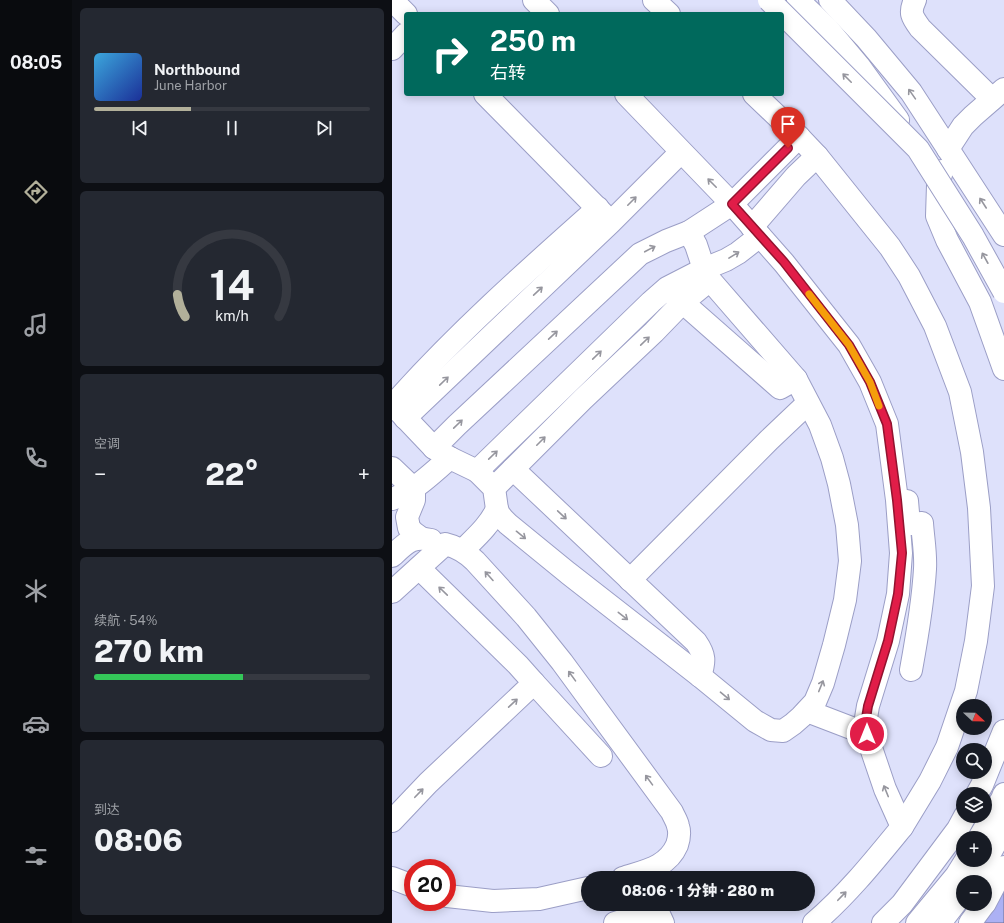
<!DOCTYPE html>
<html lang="zh">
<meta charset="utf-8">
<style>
body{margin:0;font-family:"Public Sans","Noto Sans SC",sans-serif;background:#242831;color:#f1f3f6;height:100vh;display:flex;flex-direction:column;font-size:15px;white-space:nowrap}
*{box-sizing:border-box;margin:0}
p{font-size:13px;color:#9ea1a6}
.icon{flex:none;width:22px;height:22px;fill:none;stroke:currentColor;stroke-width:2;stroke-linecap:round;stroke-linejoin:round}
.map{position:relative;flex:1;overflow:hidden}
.sheet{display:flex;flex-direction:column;gap:8px;padding:8px;background:#0d0f14;width:320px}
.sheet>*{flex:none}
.banner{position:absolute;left:12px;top:12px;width:380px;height:84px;border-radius:4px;box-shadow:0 2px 10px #0003;background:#00695c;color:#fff;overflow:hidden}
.needle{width:26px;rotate:112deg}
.fabs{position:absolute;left:564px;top:699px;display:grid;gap:8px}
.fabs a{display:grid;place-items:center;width:36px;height:36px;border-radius:50%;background:#171b24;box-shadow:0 2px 10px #0003;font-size:20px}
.speed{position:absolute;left:12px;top:859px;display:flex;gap:8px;font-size:20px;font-weight:700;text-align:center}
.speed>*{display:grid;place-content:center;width:52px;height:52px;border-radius:50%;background:#171b24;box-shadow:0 2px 10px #0003;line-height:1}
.speed .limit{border:6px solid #d22;background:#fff;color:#111}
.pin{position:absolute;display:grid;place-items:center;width:34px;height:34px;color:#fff;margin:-41px -17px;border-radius:50% 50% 50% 0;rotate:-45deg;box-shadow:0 0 4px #0007}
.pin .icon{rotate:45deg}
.me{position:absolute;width:44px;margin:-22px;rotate:0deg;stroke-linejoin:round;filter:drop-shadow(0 0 3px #0008)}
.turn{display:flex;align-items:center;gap:14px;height:84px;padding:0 20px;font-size:18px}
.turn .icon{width:52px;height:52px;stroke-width:2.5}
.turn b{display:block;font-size:28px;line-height:34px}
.big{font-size:30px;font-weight:800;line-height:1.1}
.sheet .widget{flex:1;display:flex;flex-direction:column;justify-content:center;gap:6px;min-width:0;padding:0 14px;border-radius:6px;background:#242831}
.sheet .dial{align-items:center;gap:0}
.dial svg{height:104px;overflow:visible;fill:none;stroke:#363941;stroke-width:7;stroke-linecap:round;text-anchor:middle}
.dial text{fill:#f1f3f6;stroke:none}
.song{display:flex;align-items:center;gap:12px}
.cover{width:48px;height:48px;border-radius:6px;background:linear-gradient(135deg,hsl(200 70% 55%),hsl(230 70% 35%))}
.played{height:4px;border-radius:2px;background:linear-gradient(90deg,#b2b09a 35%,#363941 35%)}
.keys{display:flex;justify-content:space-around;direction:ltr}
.heat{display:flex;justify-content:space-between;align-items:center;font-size:22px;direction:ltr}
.charge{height:6px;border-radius:3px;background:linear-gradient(90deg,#34c759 54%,#363941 0)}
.trip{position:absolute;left:189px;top:871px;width:234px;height:40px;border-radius:20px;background:#171b24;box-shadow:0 2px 10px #0003;font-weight:800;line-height:40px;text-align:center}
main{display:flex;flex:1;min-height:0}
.dock{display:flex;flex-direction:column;width:72px;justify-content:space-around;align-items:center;background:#090b0e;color:#9ea1a6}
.dock .icon{width:28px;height:28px}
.dock .active{color:#b2b09a}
.dock b{font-size:18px;color:#f1f3f6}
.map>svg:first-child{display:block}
.building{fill:#acb1f4;stroke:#6c6f95}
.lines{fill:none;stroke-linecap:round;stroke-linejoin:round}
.minor-casing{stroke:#9b9ec6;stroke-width:24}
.major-casing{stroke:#9b9ec6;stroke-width:24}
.minor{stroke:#fff;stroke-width:22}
.major{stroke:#fff;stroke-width:22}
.major-bridge-casing{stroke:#9b9ec6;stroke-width:24;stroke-linecap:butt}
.major-bridge{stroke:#fff;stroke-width:22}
.oneway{stroke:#96969e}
.route-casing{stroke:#92132f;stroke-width:10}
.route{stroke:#e11d48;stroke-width:7}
.slow{stroke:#f59e0b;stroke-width:7}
</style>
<main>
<nav class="dock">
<b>08:05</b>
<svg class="icon active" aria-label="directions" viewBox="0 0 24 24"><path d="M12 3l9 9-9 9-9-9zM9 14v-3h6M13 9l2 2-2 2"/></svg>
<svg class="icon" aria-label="music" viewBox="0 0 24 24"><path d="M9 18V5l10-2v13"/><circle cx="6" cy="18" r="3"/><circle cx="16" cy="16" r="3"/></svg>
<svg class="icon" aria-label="phone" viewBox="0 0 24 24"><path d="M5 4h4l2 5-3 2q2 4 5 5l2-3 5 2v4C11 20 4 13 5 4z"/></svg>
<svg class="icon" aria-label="climate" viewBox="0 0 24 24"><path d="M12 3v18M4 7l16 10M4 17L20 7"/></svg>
<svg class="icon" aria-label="car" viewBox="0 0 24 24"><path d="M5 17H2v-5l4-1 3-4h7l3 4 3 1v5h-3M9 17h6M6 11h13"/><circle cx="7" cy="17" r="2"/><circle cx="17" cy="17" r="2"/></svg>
<svg class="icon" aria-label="filters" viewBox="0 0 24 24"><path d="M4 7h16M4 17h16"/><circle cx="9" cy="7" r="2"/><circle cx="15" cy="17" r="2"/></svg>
</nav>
<section class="sheet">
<div class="widget">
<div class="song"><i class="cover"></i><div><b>Northbound</b><p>June Harbor</p></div></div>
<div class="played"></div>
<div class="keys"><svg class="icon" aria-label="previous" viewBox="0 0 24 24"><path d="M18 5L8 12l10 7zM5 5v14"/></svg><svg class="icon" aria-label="pause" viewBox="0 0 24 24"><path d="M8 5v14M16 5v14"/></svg><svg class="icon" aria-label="next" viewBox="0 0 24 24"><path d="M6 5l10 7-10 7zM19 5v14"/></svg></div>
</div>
<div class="widget dial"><svg viewBox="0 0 100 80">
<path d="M14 69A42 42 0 1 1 86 69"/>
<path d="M14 69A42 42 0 0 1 8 52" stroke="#b2b09a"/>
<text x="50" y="56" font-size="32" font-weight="700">14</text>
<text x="50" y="72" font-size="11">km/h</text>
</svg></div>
<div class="widget"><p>空调</p>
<div class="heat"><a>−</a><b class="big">22°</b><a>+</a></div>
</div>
<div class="widget"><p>续航 · 54%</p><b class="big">270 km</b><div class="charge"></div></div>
<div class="widget"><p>到达</p><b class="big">08:06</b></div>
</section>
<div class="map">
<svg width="612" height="923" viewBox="0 0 612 923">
<rect width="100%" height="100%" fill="#dee1fb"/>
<!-- building -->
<path class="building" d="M612,876V923H585Z"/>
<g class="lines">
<defs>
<g id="minor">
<path d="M0,0L14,14"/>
<path d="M142,0L156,14"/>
<path d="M262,0L277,14"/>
<path d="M406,0L436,29L467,66L506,120"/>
<path d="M523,0C517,13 520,17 528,28L600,99"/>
<path d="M0,49L14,34"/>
<path d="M93,94L215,218"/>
<path d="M234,94L340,204L392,263L457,345L478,382L495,424L505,500L509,553L506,594L496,641L476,706L474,718V729L476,739L493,789L510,827C483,860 455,895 422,923"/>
<path d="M362,94L407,137L425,156L498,247L517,276L543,326L568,392L580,452L587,508L591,586L584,641L574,691L555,747L538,781L510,827"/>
<path d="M556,149L571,126L581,116L612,89"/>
<path d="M360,227L404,176L425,156"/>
<path d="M368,236L346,253L334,260L312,269L275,288L259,302L85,471L58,458L42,448L65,425L248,254L274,241L297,232L340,204L407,137"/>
<path d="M280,293L388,388L404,379"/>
<path d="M1,405C64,334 135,271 206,208"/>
<path d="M3,407L42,448"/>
<path d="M13,418L219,222L289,152"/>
<path d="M0,468L22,489V500L15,517L17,528L22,533L29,538"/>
<path d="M121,469L304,642C313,655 313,661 308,676"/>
<path d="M85,471L102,488L105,509L107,514L111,519L116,524L176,573L308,676L363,721L379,730L391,731L401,724L409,717L423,702L431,683L442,645L453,600L458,561L455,525L447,484L440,458L428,425L404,379L318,280L312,269L304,245L297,232"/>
<path d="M102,488L191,399L262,332L291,302L318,280"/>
<path d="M0,499C23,491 40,473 58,458"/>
<path d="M515,501L517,524L530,523C531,538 534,554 533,569C531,603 525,637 519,670"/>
<path d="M71,550C84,537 97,526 105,509"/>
<path d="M0,556C13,544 20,535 39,540"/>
<path d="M238,580L377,440L416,403"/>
<path d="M0,592L53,544C66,547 74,552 83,561L134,617L170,662L280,812C282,817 285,821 286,826C288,832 287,839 285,845C275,868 252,871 231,878"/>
<path d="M142,683L209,756"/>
<path d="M415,711L475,734"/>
<path d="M0,821L36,783L142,683L126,665L27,568"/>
<path d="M0,878L21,886"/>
<path d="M55,896L101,901L147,899L196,888"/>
<path d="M593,903L612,867"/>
<path d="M223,923L265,910L271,923"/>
<path d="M578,923L592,904"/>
</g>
<g id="major">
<path d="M438,0L474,38L519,92L612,235"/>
<path d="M550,171L546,185L545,216L555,240L588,302L612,369"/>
<path d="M585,794L590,785L612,731"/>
<path d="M587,838L610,799L612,794"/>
<path d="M579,882L590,867L612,828"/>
<path d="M491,923L510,904L566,829L573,816"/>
<path d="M525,923L564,876L574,860"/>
<path d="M548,923L571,893"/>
</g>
</defs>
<!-- minor casing -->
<use href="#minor" class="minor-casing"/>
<!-- major casing -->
<use href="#major" class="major-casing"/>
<!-- minor -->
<use href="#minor" class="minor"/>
<!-- major -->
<use href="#major" class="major"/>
<defs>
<path id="major-bridge" d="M377,0L526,149L581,236L612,292"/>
</defs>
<!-- major-bridge casing -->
<use href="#major-bridge" class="major-bridge-casing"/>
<!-- major-bridge -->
<use href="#major-bridge" class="major-bridge"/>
</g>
<!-- one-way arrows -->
<defs><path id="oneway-shaft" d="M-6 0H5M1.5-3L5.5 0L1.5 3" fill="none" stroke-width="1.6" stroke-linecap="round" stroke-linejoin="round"/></defs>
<g class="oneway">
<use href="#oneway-shaft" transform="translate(455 78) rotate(-135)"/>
<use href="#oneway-shaft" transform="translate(520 94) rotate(-125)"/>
<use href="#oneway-shaft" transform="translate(320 183) rotate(-135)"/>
<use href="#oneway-shaft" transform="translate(240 201) rotate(-45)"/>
<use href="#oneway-shaft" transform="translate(591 203) rotate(-123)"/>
<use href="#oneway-shaft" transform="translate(258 249) rotate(-28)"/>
<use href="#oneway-shaft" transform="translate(342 255) rotate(-32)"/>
<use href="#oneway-shaft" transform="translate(593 258) rotate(-119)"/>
<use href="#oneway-shaft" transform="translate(146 291) rotate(-43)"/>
<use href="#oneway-shaft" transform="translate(161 335) rotate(-43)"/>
<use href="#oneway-shaft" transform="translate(253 341) rotate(-44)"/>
<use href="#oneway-shaft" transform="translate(205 355) rotate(-44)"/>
<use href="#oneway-shaft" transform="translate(52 381) rotate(-44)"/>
<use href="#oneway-shaft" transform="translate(66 424) rotate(-44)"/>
<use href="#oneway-shaft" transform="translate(149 441) rotate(-45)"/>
<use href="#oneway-shaft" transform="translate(101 455) rotate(-44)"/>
<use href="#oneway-shaft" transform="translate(170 515) rotate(43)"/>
<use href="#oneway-shaft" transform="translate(129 535) rotate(39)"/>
<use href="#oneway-shaft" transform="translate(97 576) rotate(-132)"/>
<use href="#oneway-shaft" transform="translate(51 591) rotate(-136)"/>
<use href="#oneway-shaft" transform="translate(231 616) rotate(38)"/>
<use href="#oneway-shaft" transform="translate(180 676) rotate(-126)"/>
<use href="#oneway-shaft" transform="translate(429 686) rotate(-68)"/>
<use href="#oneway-shaft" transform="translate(333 696) rotate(40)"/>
<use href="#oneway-shaft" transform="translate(121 703) rotate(-43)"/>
<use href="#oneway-shaft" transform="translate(257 780) rotate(-126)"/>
<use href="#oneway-shaft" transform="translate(494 791) rotate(-112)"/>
<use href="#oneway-shaft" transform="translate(27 793) rotate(-46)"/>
<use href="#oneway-shaft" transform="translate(450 896) rotate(-46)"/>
</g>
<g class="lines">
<defs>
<path id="route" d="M396,148L340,204L392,262L457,345L478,382L495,424L505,500L510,553L506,594L496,641L476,706L474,718L475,734"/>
</defs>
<!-- route casing -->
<use href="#route" class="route-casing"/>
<!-- route -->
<use href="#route" class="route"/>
<!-- slow -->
<path class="slow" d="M417,294L457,345L478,382L487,406"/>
</g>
</svg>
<div class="fabs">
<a><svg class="needle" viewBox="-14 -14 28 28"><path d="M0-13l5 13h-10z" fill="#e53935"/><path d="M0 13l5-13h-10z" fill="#9ea1a6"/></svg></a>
<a><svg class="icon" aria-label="search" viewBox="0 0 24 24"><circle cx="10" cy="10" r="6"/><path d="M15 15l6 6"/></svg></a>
<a><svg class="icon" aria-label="layers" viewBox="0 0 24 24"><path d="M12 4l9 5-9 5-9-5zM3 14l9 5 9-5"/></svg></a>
<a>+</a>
<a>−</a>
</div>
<div class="speed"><div class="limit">20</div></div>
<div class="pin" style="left:396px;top:148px;background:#d93025"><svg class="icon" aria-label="arrive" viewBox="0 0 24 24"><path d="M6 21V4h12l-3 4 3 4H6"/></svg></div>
<svg class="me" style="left:475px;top:734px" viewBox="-20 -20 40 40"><circle r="17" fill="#e11d48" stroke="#fff" stroke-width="3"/><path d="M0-11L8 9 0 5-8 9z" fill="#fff"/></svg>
<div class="trip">08:06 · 1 分钟 · 280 m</div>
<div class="banner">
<div class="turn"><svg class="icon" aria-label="right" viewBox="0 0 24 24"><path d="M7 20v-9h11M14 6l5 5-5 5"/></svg><div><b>250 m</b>右转</div></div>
</div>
</div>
</main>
